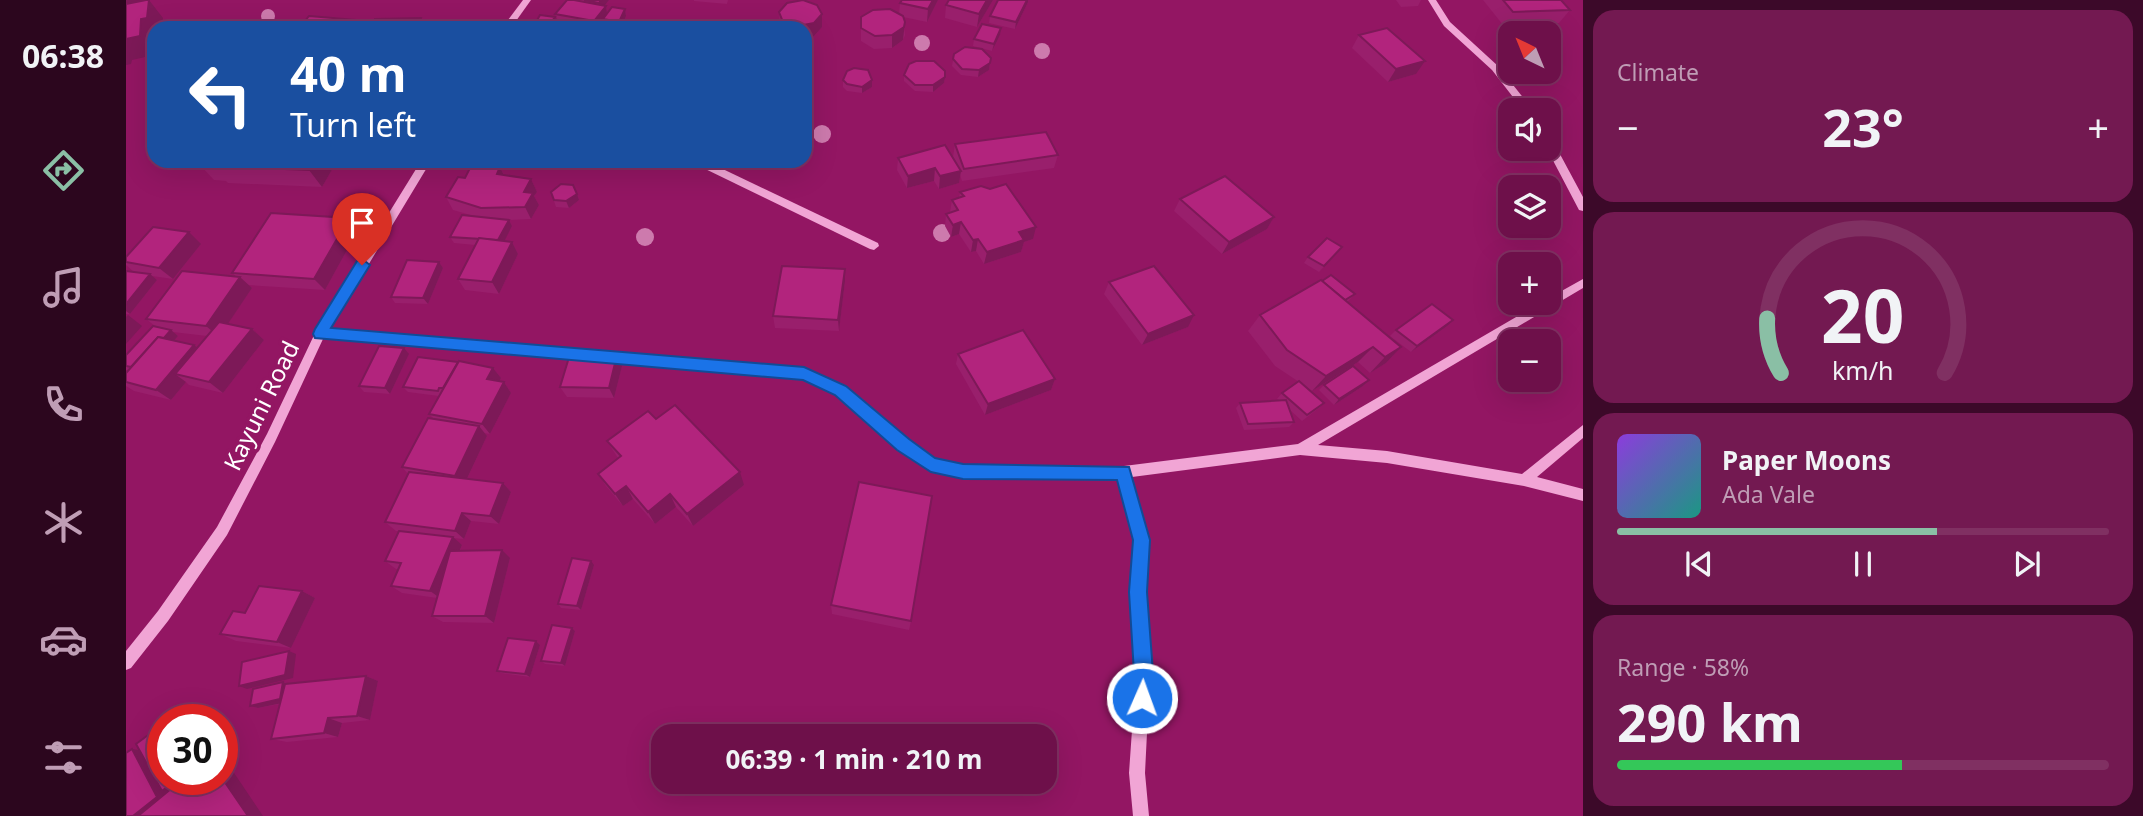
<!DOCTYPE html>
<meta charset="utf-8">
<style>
body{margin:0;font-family:"Noto Sans",sans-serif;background:#731951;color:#f1f3f6;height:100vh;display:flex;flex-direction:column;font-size:26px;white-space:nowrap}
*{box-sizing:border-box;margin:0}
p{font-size:23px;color:#bf9db5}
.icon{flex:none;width:38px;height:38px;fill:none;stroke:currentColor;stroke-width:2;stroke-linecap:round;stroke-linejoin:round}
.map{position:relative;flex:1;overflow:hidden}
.details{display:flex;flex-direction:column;gap:10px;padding:10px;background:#3c0929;width:560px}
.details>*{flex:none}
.banner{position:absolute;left:21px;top:21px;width:665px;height:147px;border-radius:21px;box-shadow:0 7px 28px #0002,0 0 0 2px #803062;background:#1a4fa0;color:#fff;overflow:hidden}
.needle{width:46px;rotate:317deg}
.buttons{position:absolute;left:1372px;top:21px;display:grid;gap:14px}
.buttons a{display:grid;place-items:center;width:63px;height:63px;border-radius:14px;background:#6e104a;box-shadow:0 7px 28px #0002,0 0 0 2px #803062;font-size:35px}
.speed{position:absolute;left:21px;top:704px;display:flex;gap:14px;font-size:35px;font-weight:700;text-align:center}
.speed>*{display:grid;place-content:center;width:91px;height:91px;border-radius:50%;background:#6e104a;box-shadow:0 7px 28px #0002,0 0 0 2px #803062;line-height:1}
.speed .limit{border:10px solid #d22;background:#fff;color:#111}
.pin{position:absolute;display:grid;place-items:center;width:60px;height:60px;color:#fff;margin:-72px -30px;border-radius:50% 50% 50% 0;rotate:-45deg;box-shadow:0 0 7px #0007}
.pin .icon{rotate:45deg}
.me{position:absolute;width:77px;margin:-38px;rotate:2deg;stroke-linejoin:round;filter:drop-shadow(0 0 5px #0008)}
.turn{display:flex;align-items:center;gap:24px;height:147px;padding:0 28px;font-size:32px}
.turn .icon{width:91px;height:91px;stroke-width:2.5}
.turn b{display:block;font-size:49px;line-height:60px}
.big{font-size:52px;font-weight:700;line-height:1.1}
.details .card{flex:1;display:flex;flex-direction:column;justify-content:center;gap:10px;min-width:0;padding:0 24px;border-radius:21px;background:#731951}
.details .dial{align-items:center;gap:0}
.dial svg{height:182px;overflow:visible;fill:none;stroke:#803062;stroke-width:7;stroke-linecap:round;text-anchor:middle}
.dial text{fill:#f1f3f6;stroke:none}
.song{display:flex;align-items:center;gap:21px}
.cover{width:84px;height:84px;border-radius:10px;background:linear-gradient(135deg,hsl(270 70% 55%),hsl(170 70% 35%))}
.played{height:7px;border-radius:4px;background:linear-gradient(90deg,#8abfa5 65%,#803062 65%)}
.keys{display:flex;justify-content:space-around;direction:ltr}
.heat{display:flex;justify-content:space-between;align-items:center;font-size:38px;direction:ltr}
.charge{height:10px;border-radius:5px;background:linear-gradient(90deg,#34c759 58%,#803062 0)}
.trip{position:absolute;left:525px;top:724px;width:406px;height:70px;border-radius:21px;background:#6e104a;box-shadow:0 7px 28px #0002,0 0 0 2px #803062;font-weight:700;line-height:70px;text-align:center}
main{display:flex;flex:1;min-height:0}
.dock{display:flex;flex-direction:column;width:126px;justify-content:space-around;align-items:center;background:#2c061e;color:#bf9db5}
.dock .icon{width:49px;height:49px}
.dock .active{color:#8abfa5}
.dock b{font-size:32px;color:#f1f3f6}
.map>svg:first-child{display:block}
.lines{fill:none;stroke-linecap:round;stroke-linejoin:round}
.minor{fill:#f1a5d5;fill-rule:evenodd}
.tree{fill:#cd7aad}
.wall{fill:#991f6c;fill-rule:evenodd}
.shaded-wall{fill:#7d1958}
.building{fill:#b2247d;stroke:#7d1958;stroke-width:2}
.route{fill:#1a73e8;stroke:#114b97;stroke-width:2}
.labels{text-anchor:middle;stroke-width:7;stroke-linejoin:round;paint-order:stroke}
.street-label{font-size:24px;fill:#fff;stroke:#931663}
</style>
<main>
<nav class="dock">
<b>06:38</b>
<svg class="icon active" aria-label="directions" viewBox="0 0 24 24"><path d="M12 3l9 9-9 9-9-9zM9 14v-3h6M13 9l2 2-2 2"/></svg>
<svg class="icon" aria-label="music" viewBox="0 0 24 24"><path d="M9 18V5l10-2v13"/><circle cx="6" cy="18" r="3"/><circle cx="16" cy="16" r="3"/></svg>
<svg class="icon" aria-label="phone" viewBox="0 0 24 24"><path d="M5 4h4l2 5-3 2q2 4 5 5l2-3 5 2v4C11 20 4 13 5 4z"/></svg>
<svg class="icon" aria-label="climate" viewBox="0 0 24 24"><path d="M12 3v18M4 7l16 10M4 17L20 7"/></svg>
<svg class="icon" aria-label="car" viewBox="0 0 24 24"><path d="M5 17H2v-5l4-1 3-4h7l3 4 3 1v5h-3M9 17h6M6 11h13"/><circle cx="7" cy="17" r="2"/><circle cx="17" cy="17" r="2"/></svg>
<svg class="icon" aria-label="filters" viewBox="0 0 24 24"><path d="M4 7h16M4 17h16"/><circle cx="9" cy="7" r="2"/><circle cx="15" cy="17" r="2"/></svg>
</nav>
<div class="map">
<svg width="1457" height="816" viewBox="0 0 1457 816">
<rect width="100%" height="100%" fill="#931663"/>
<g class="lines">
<!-- minor -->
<g class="minor">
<path d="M397,0H405L385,28H376Z"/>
<path d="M1302,0H1310L1324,22L1372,66L1407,110H1397L1366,70L1318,26Z"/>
<path d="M1423,140L1428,143L1457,197V211L1453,210L1421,149H1423Z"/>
<path d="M295,161H305L203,330L459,350L463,352L465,355L463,358L459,360L197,339L149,442L101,535L42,621L5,668L0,670V651L32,611L91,527L141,434L190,331Z"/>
<path d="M566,161H580L752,243L753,246L748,250L744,249L567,163Z"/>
<path d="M1457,279V288L1192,445L1261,451L1396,474L1457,425V438L1411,477L1457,489V501L1398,486L1261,463L1174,455L1006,477L1022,540L1019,592L1024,673L1019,773L1023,816H1007L1003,773L1010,673L1005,592L1008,540L993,478H837L805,471L773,448L710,394L677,379L477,362L473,360L471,357L473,354L477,352L678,369L718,386L781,440L808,460L837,466H998L1172,444L1414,303H1423V298Z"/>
</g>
</g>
<!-- trees -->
<g class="tree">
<circle cx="142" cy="16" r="7"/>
<circle cx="796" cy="43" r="8"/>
<circle cx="916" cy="51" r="8"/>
<circle cx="696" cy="134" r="9"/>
<circle cx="816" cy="233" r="9"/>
<circle cx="519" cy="237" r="9"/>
</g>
<!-- wall -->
<g class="wall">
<path d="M440,0H483L478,6H480L481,13L499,9L500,16L495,28H404L410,24V22L429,17L431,23L432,21L429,14Z"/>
<path d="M568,0H602L601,4L568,1Z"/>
<path d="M812,0L801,22L777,17L779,35L777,40L766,48L748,49L735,41V17L773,14L774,3Z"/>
<path d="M823,0H867L851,27L819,18L820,5Z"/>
<path d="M1270,0H1295L1292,6L1275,7Z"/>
<path d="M1357,0H1435L1444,10L1433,23L1377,25Z"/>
<path d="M902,2L889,29L863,23L864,16Z"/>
<path d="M653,12L696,14V27L688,36L679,38V28H655L654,25Z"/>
<path d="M231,20L235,27V28H183L179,21Z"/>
<path d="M875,28L874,35L866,51L847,46L848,39Z"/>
<path d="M1233,35L1290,74L1262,82L1226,48Z"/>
<path d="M828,54L864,63L863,70L852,77L835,75L826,66Z"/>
<path d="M778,75L819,77L818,83L807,92L789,91L778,81Z"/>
<path d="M717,80L746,87L736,93L721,91L717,87Z"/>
<path d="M829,144L932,155L928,168L836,181L834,175L833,183L813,189L808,181L781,188L771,170L772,158L829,162L827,157Z"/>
<path d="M73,161H211L196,187L102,183L100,181L88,180L72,163Z"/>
<path d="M374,167L378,175L405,179L411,192L408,196L413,205L405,219L383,220L386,226L378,241L386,242L392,254L373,294L339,290L332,279L349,245L328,243L324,237L348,216L327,210L320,197L339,178Z"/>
<path d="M447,185L453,200L443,208L430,207L425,192Z"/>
<path d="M834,192L907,239L898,242L895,252L858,264L850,251L845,252L833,234L825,237L819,226L820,214L824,212L826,200L833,198Z"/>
<path d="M1054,199L1148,217L1141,229L1096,254L1048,211Z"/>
<path d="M223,218L232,230L199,290L122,285L126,288L102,323L126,329L138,340L97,393L63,385L60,382L45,400L8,391L0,386V373L2,370H0V355L29,326L20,319L110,276L106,273ZM47,332L81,336L71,348L68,345L48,340L52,336Z"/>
<path d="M75,244L47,279L26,276L31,280L4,314H0V271L8,272L0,265V257Z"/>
<path d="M1216,247L1193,272L1178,263L1182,257Z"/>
<path d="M313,262L317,268L302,304L269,303L265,297Z"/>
<path d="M719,269V281L713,331L649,328L647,316Z"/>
<path d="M983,282L1062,327L1016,345L978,294Z"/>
<path d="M1229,294L1221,302L1275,347L1260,363L1244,373L1232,362L1186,391L1174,383L1198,403L1193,408L1176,421L1164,410L1168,422L1163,427L1118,430L1110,408L1114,403L1153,400L1151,399L1156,393L1173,382L1149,366L1122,331L1134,315Z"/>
<path d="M1321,326L1285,352L1264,336L1270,330Z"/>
<path d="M283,354L264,394L238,392L233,386Z"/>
<path d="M832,354L929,379L925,390L859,415L830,364Z"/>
<path d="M491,355L496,366L488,398L441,397L434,387Z"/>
<path d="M367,368L375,378L373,381L378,382L385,393L364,434L358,433L361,436L341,479L377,483L385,492L373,524L345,521L338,539L327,538L336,545L334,551L384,558L368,623L317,622L306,616L311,598L276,593L265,586L273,569H270L259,561L273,531H270L259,522L282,474L276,467L307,418L303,414L313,396L282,392L277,387Z"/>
<path d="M1243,380L1237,386L1208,405L1193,390L1198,385Z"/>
<path d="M530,419L618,485L567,526L550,507L529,524L507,499L497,506L480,486L472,474L492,458L481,441Z"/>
<path d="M468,565L455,610L435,608L432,604Z"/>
<path d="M176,591L189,598L165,648L110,641L94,634L119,613Z"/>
<path d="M705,605L785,621L783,630L706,614Z"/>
<path d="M446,628L449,631L439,666L419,664L415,661Z"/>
<path d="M410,641L414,645L404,677L375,673L371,671Z"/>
<path d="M240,676L252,681L244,720L216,723L212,737L161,742L145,739L154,704L132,708L124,706L157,682L161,683Z"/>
</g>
<!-- shaded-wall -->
<g class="shaded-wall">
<path d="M0,0H17L13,23L0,7Z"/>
<path d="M23,0L37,18V28H28V55L6,60L5,64L0,65V39L15,19Z"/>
<path d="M475,0H483L475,10L473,3Z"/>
<path d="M807,0H812L801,22L802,9Z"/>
<path d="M861,0H867L851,27L853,14Z"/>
<path d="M901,0H902V2L889,29L890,22Z"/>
<path d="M480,6L481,13L472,25H471V26L470,28L468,21Z"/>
<path d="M499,9L500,16L495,28L493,22Z"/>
<path d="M696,14V27L688,36L679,38V28H672V26Z"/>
<path d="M429,17L431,24L428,28H424L425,27L424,24Z"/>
<path d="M295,18L300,28H291Z"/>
<path d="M231,20L235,27V28H229L228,25Z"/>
<path d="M779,22L777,40L766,48V35Z"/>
<path d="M875,28L874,35L866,51L868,44Z"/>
<path d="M1299,61L1290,74L1262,82L1270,69Z"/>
<path d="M864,63L863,70L852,77L853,70Z"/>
<path d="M819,77L818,83L807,92V85Z"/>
<path d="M746,80V87L736,93V87Z"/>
<path d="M188,161H211L196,187L183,170Z"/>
<path d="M374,167L380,180L371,174Z"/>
<path d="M809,168L808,181L781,188L782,176Z"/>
<path d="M835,171L833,183L813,189L814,176Z"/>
<path d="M405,179L411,192L408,196L413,205L405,219L399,207L398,192Z"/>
<path d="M451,194L453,200L443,208L440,201Z"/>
<path d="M1148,217L1141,229L1096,254L1103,242Z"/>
<path d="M223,218L232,230L199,290L188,279Z"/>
<path d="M383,220L386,226L375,248L372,241Z"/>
<path d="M835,222L833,234L825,237L827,225Z"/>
<path d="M910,227L907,239L898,242L895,252L858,264L861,252L893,232Z"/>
<path d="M63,232L75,244L47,279L33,268Z"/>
<path d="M852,239L850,251L845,252L847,240Z"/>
<path d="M386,242L392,254L373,294L366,282Z"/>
<path d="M313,262L317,268L302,304L297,298Z"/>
<path d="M719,269V281L713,331L712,320Z"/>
<path d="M24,274L31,280L4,314L0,311V304Z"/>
<path d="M114,277L126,288L93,337L80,326Z"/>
<path d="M2,315L16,326L0,344V317Z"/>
<path d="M1068,315L1062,327L1016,345L1022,334Z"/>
<path d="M1327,320L1321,326L1285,352L1291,346Z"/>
<path d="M126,329L138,340L97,393L83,382Z"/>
<path d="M45,330L52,336L19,374L11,369Z"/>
<path d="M68,345L82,356L49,374L60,382L45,400L30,390Z"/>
<path d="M1247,347L1232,362L1186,391L1200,376Z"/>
<path d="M1275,347L1260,363L1244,373L1259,357Z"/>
<path d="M278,348L283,354L264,394L259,388Z"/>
<path d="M491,355L496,366L488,398L483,388Z"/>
<path d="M367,368L375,378L369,389L361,379Z"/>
<path d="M929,379L925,390L859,415L862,404Z"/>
<path d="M1243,380L1237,386L1208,405L1213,399Z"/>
<path d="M378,382L385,393L364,434L356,424Z"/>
<path d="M353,426L361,436L338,485L329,476Z"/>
<path d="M614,472L618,485L567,526L561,514Z"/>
<path d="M377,483L385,492L373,524L364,516Z"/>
<path d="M500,486L507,499L497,506L489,494Z"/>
<path d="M544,494L550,507L529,524L522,512Z"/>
<path d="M336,513L345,521L338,539L329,531Z"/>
<path d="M327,537L336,545L314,598L304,591Z"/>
<path d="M376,550L384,558L368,623L359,616Z"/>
<path d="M465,561L468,565L455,610L451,606Z"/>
<path d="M176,591L189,598L165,648L151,642Z"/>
<path d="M446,628L449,631L439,666L435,663Z"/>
<path d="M410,641L414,645L404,677L399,674Z"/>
<path d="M163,651L170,654L167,678L121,689L113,686Z"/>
<path d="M240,676L252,681L244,720L231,716Z"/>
<path d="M157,682L164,685L161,702L132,708L124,706Z"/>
<path d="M54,711L72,715L74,719H59Z"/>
<path d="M202,718L216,723L212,737L198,733Z"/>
<path d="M6,749L25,752L51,779H73L29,816H7Z"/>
<path d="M96,758L97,760L100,761L137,816H122L96,778Z"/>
</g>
<!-- building -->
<g class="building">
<path d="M20,0H23L21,18L15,19L14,36L0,39V4Z"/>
<path d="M441,0H448L480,6L468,21L429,14Z"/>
<path d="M458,0H475L473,3Z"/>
<path d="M677,0L691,5L696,14L688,23L672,26L657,22L653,12L661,3Z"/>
<path d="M776,0H807L802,9L774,3Z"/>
<path d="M823,0H861L853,14L820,5Z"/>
<path d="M872,0H901L890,22L864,16Z"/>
<path d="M1377,0H1435L1444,10L1387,12Z"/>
<path d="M486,7L499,9L493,22L477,19Z"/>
<path d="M764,9L777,16L779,22L778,27L766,35L749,36L735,28V17L747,10Z"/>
<path d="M414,15L429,17L424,24L410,22Z"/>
<path d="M183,16L231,20L228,25L179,21Z"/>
<path d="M295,18L291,28H245L249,19Z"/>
<path d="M433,20L446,21L442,28H427Z"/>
<path d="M474,20L489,23L486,27L471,25Z"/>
<path d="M446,21L482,28H442Z"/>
<path d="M407,23L426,26L424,28H404Z"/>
<path d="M856,24L875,28L868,44L848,39Z"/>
<path d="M1261,28L1299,61L1270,69L1233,35Z"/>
<path d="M839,47L856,49L865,58L864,63L853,70L836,69L827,59L828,54Z"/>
<path d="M790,61H808L819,71V77L807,85H789L778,75L783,64Z"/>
<path d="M728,68L742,70L746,80L736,87L721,84L717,80L721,71Z"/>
<path d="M920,132L932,155L838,169L829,144Z"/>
<path d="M819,145L835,171L814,176L809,168L782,176L772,158Z"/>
<path d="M73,161H188L183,170L86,166L88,163H72Z"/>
<path d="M346,164L374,167L371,174L405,179L398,192L407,193L399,207L355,208L320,197L332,177L339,178Z"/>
<path d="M1099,176L1148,217L1103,242L1054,199Z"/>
<path d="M435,184L447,185L451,194L440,201L428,200L425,192Z"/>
<path d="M880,184L910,227L893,232L898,240L861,252L852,239L847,240L835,222L827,225L820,214L832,210L826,200L838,196L834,192L855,186L864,189Z"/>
<path d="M145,213L223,218L188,279L106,273Z"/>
<path d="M336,215L383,220L372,240L324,237Z"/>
<path d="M27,227L63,232L33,268L0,262V257Z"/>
<path d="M353,238L386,242L366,282L332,279Z"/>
<path d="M1201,238L1216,247L1198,266L1182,257Z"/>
<path d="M281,260L313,262L297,298L265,297Z"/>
<path d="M656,266L719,269L712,320L647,316Z"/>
<path d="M1028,266L1068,315L1022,334L983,282Z"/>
<path d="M0,271L24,274L0,304Z"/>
<path d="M56,271L114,277L80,326L20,319Z"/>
<path d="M1205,275L1229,294L1219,300L1196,281Z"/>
<path d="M1195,280L1275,347L1259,357L1247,347L1200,376L1161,350L1134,315Z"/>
<path d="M1306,304L1327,320L1291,346L1270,330Z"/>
<path d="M93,322L126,329L83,382L49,374Z"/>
<path d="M27,326L45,330L38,338L32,337L5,367L0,366V355Z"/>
<path d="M897,330L929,379L862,404L832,354Z"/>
<path d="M32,337L68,345L30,390L0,382V373Z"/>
<path d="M253,346L278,348L259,388L233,386Z"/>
<path d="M444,354L491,355L483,388L434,387Z"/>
<path d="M292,357L332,362L317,388H313L312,391L277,387Z"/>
<path d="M333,361L367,368L361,379L378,382L356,424L303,414Z"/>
<path d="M1227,366L1243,380L1213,399L1198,385Z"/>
<path d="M1173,381L1198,403L1181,415L1156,393Z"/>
<path d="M1160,400L1168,422L1122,424L1114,403Z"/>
<path d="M549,405L614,472L561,514L544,494L522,512L500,486L489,494L472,474L495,456L481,441L522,411L530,419Z"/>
<path d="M302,418L353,426L329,476L276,467Z"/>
<path d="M283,472L377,483L364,516L336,513L329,531L259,522Z"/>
<path d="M733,482L806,496L785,621L705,605Z"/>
<path d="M273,531L327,537L304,591L265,586L275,563L259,561Z"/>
<path d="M376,550L359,616H306L324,551Z"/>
<path d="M446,558L465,561L451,606L432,604Z"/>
<path d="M133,586L176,591L151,642L94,634L107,611L119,613Z"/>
<path d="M426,625L446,628L435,663L415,661Z"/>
<path d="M382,638L410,641L399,674L371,671Z"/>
<path d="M163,651L159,675L113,686L116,662Z"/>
<path d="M240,676L231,716L202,718L198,733L145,739L159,684Z"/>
<path d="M157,682L154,699L124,706L127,689Z"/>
<path d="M54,711L59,719H43Z"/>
<path d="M37,724V779H51L36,791L10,744Z"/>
<path d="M6,749L31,797L7,816H0V753Z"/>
<path d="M96,778L122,816H12L57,779H96Z"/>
</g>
<!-- route -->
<path class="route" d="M236,259L244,265L205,328L678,367L720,386L783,439L809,458L837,464L1003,467L1024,540L1021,592L1027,673L1023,705L1016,707L1009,705L1006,698L1008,673L1003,592L1007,540L991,480L837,479L805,472L771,450L709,395L677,380L189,338L187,334L189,329L231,261Z"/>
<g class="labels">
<!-- street labels -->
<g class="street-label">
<text transform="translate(136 406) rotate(-64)" y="8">Kayuni Road</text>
</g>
</g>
</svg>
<div class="buttons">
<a><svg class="needle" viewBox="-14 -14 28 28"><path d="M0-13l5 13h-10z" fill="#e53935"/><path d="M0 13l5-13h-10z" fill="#bf9db5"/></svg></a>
<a><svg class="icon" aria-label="sound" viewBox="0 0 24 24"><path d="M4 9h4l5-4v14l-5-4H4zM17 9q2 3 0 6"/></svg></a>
<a><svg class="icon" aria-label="layers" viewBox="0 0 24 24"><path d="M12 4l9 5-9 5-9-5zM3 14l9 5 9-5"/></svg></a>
<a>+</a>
<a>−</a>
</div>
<div class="speed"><div class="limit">30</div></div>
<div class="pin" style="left:236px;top:265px;background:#d93025"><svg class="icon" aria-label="arrive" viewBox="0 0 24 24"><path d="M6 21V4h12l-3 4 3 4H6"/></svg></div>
<svg class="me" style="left:1016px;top:698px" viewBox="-20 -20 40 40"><circle r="17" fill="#1a73e8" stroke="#fff" stroke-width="3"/><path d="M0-11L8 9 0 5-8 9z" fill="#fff"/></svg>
<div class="trip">06:39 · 1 min · 210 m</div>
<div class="banner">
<div class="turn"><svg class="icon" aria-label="left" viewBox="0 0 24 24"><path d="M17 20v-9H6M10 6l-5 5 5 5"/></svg><div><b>40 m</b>Turn left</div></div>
</div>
</div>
<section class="details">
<div class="card"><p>Climate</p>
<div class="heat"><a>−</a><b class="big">23°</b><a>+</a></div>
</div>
<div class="card dial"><svg viewBox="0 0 100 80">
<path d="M14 69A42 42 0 1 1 86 69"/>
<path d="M14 69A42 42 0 0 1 8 45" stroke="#8abfa5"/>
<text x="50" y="56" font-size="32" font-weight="700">20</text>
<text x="50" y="72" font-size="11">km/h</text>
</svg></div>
<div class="card">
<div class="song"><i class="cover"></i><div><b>Paper Moons</b><p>Ada Vale</p></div></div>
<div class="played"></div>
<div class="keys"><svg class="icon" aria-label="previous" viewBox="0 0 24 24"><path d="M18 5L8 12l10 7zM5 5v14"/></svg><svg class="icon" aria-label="pause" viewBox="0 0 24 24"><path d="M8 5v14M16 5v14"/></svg><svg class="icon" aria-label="next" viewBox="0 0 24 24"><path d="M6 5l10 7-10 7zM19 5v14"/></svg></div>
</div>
<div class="card"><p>Range · 58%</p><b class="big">290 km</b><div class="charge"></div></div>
</section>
</main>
